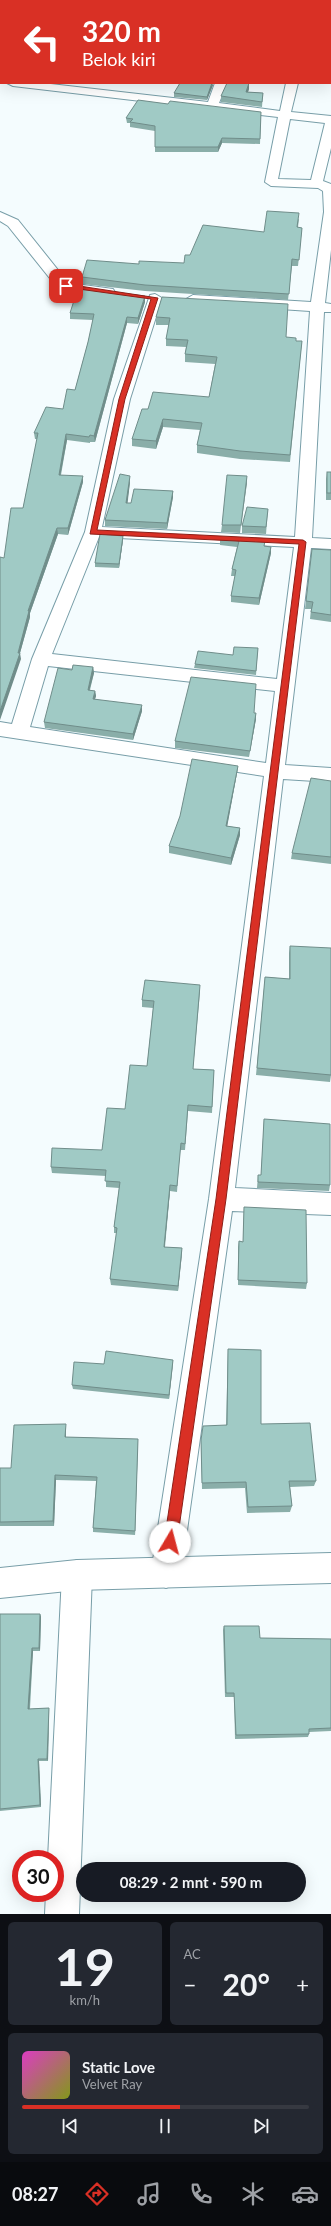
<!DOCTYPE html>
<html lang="id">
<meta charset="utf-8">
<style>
body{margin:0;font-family:Lato,sans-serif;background:#242831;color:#f1f3f6;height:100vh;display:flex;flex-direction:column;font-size:15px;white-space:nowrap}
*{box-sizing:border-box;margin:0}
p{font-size:13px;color:#9ea1a6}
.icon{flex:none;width:22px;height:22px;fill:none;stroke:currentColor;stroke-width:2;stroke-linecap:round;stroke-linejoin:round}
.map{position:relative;height:1914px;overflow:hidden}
.drawer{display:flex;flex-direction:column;gap:8px;padding:8px;background:#0d0f14;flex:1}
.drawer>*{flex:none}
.banner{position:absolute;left:0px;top:0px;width:331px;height:84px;box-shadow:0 4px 16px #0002;background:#d93025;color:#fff;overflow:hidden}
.speed{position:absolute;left:12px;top:1850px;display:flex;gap:8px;font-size:20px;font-weight:700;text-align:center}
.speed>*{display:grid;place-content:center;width:52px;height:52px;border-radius:50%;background:#171b24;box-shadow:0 4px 16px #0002;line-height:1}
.speed .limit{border:6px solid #d22;background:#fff;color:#111}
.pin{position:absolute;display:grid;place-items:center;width:34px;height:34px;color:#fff;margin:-17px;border-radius:8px;box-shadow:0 2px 6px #0006}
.me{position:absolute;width:44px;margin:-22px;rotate:8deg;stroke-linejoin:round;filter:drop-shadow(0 0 3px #0008)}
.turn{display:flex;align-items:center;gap:14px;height:84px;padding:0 16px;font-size:18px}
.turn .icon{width:52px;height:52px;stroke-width:2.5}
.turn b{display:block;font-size:28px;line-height:34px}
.big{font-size:30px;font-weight:700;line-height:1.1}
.drawer .tile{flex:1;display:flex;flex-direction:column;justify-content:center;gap:6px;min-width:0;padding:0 14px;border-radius:6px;background:#242831}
.drawer .dial{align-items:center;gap:0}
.dial b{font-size:52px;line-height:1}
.song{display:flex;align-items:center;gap:12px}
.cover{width:48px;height:48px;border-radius:6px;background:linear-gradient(135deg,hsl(310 70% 55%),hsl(70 70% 35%))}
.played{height:4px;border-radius:2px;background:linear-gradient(90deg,#d93025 55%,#363941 55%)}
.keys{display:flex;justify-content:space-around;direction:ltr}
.heat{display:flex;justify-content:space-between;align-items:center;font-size:22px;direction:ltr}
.drawer .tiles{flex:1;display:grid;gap:8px;grid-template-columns:1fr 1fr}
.tile:last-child{grid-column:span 2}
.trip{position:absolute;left:76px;top:1862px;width:230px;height:40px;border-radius:20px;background:#171b24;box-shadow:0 4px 16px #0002;font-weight:700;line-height:40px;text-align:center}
.dock{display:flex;height:64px;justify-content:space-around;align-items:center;background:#090b0e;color:#9ea1a6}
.dock .icon{width:28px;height:28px}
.dock .current{color:#d93025}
.dock b{font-size:18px;color:#f1f3f6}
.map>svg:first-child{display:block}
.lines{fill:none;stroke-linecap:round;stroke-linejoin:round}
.street-casing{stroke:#789ea8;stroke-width:2}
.secondary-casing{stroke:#789ea8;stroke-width:2}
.street{fill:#fff;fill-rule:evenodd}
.secondary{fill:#fff;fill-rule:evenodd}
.wall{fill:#8aaea9}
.shaded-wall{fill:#708d8a}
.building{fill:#a0cac5;stroke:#708d8a}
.route{fill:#d93025;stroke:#8d1f18}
</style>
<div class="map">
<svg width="331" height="1914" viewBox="0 0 331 1914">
<rect width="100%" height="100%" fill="#f4fcfe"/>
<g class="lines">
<defs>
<g id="street">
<path d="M28,0H39L28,1Z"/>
<path d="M7,83H42L208,102L215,83H227L219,103L280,111L286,83H298L291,112L331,116V148L323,181L331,184V250L325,303L331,304V312H324L312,538L331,539V549L311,548L285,765L331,768V782L283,779L235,1188L331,1193V1215L232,1211L181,1573L176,1583L166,1588L156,1583L151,1573L209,1199L264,776L0,736V722L12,724L32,659L85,532L114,399L150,295L155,294L162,298L130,399L102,527L295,537L310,311L193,303L186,299L193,295L311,302L324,212L323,191L318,188L271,186L265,182L278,117L13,86ZM290,119L325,123L311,180L278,179ZM99,537L294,547L277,679L52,654ZM48,666L275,691L266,763L30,727Z"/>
<path d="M0,212L18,220L66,280L76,284L113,289L115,292L113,295L108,296L74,292L56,286L8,226L0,221Z"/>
<path d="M77,1560L87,1565L92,1575L79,1914H45L46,1893H55V1859H48L62,1575L67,1565Z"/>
</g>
<path id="secondary" d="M331,1553V1583L77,1590L0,1598V1568L77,1560Z"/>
</defs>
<!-- street casing -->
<use href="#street" class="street-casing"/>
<!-- secondary casing -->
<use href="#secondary" class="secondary-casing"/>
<!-- street -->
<use href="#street" class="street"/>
<!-- secondary -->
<use href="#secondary" class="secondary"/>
</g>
<!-- wall -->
<g class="wall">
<path d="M249,83V89L248,92L263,93L262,107L221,102V96Z"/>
<path d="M213,85L207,100L174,97V93Z"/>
<path d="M168,104L261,112L260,144L222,143L218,152H155V131L130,127V123H127L126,118Z"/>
<path d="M299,219L298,227L302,228L298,266H292L288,300L145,291L82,284V277L139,264L184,263L190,255L264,232Z"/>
<path d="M162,297L286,337L296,341H302L290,462L240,459L197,453V445L200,430L163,427L156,449L132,446V439L148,409L209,397L215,364L185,362V354L186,347L166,346V339L169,325H156V317Z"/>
<path d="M145,302L138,324L127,323L95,442H90V443L67,440L61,475L83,482L68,535L58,534L30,613V617L20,653L21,659L4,558L23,508L37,439H35L34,433L63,409L75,390L88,342L93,320L70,319V313Z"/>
<path d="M327,472H331V500H326V479Z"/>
<path d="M247,476L240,533L221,532L222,525Z"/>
<path d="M130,482L127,503H131L173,491V497L167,529L105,526V520Z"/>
<path d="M268,509L266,534L242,533V526Z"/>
<path d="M123,536V540L119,568L95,567V563Z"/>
<path d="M220,538L265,541L264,546L271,547V553L259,605L231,602V596L235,576H231L232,569L237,547L220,545Z"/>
<path d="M312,549L331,550V622L310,619L311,609H305Z"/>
<path d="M258,648L256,675L194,668L195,664L233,655Z"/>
<path d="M93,667L94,673L90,690L95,691L96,696L95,699L142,711L133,740L45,728L44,722L72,670Z"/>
<path d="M254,713H256V719L249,757L175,748V741Z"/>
<path d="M238,766L237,773L227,826L240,828V835L231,865L169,853V846Z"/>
<path d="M331,781V864L291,859L292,853Z"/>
<path d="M290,946L331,1075L330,1082L256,1075L265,977L289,979V953Z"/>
<path d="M200,992L193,1069L214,1070L212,1113L188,1111L185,1150H180L177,1192L170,1191L165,1247L182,1248L178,1291L111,1285L110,1279L117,1233H114V1227L119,1188L106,1187V1176L52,1173L51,1167L102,1150L125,1109L147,1066L153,1008L142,1007V1000Z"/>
<path d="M264,1119L330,1185L329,1191L257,1188L258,1175H261Z"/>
<path d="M244,1207L307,1283L306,1289L238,1285V1247L239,1241L243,1242Z"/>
<path d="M228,1349L261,1424L316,1481L314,1486L290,1487L292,1506L290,1512L247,1513L245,1488L202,1489L201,1440L226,1425Z"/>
<path d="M173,1360L169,1399L73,1389L72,1385L104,1364Z"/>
<path d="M66,1428V1437L138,1439L135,1535L93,1532V1528L96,1481L56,1480L54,1526H0V1468H11Z"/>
<path d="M0,1614H40L41,1617L40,1651H33L30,1709L49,1708V1711L48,1761H39L41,1807L0,1811Z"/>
<path d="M224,1626L260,1638L331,1639V1731L309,1732V1734L308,1737L235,1739L234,1697H225L223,1630Z"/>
</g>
<!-- shaded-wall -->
<g class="shaded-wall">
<path d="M212,83L213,85L207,100V97Z"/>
<path d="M249,83V89L246,97V92Z"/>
<path d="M222,138V143L218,152V147Z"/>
<path d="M145,296V302L138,324V318Z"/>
<path d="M127,317V323L95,442L94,436Z"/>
<path d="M163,419V427L156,449V441Z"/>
<path d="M66,434L67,440L59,482V475Z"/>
<path d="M83,476V482L68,535V528Z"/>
<path d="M130,476V482L127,508L126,503Z"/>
<path d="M247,476V483L240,533L241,525Z"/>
<path d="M173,491V497L167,529V523Z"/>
<path d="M57,528L58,534L30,613V617L20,653L21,659L0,720V711L18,653L28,611Z"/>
<path d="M123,536V540L119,568V564Z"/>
<path d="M271,547V553L259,605V598Z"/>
<path d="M93,667L94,673L88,695V690Z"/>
<path d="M95,691L96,696L93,705V699Z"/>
<path d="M142,705V711L133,740V734Z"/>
<path d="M256,713V719L249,757L250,751Z"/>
<path d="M238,766L237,773L226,833V826Z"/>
<path d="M240,828V835L231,865V858Z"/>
<path d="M170,1185V1191L164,1252V1247Z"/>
<path d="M182,1248V1254L178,1291V1286Z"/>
<path d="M173,1360V1364L169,1399V1395Z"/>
<path d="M66,1424V1441L65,1437Z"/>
<path d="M138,1439V1444L135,1535V1531Z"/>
<path d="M55,1475L56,1480L54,1526L53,1521Z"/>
<path d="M40,1614L41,1617L40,1651L39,1648Z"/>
<path d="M32,1648L33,1651L29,1711L28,1709Z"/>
<path d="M49,1708V1711L48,1761L47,1759Z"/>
<path d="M38,1759L39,1761L41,1807L40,1805Z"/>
</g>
<!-- building -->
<g class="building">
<path d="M180,83H212L207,97L174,93Z"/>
<path d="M227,83H249L246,92L263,93L262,102L221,96Z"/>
<path d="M138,100L168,104L170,101L261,112L260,139L222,138L218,147H155V126L130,122L133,119L126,118Z"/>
<path d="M267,211L299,213L297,227L302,228L299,260L292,259L289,294L145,285L82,277L87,260L139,264V261L184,263L185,255H190L203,225L264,232Z"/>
<path d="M78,288L145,296L138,318L127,317L94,436L90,435L89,437L66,434L59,475L83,476L68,528H57L28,611H29L18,653H20L0,711V557L4,558L11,508H23L38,433H34L46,407L63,409L67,389L75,390L88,342L94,314L70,313Z"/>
<path d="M162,297L288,304L286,337L296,338V341H302L290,455L240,451L197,445L202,423L163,419L156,441L132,439L142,409H148L153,392L209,397L217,357L185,354L188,340L166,339L170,318L156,317Z"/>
<rect x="327" y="472" width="4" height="21"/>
<path d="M120,474L130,476L126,503H131L134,489L173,491L167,523L105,520Z"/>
<path d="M227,475L247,476L241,525H222Z"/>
<path d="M247,507L268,509L266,527L242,526Z"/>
<path d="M100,534L123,536L119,564L95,563Z"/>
<path d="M220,538L265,541L264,546L271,547L259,598L231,596L236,570L232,569L239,541Z"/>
<path d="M312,549L331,550V615L311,612L313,602L306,601Z"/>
<path d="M234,647L258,648L256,671L195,664L198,651L233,655Z"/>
<path d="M73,665L93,667L88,690L95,691L93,699L142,705L133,734L44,722L58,668L72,670Z"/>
<path d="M191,677L256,684L254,713H256L250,751L175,741Z"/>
<path d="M192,759L238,766L226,826L240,828L231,858L169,846L180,816Z"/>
<path d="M311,778L331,781V857L292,853Z"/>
<path d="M290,946L331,948V1075L257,1068L265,977L290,979Z"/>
<path d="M145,980L200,985L193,1069L214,1070L212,1107L188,1105L185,1144L181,1143L177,1186L170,1185L164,1247L182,1248L178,1286L110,1279L117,1228L114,1227L120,1182L105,1181L106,1170L51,1167L52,1148L102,1150L107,1108L125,1109L130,1065L147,1066L154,1001L142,1000Z"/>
<path d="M264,1119L330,1124V1185L258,1182V1175H261Z"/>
<path d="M244,1207L306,1210L307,1283L238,1280L239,1241L243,1242Z"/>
<path d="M228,1349L261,1350V1424L310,1423L316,1481H289L292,1506L248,1507L246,1482L202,1483L201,1440L203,1426L227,1425Z"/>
<path d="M106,1351L173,1360L169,1395L72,1385L74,1362L104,1364Z"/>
<path d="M66,1424L65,1437L138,1439L135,1531L93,1528L97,1477L55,1475L53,1521L0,1522V1468H11L14,1425Z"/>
<path d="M0,1614H40L39,1648H32L28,1709L49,1708L47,1759H38L40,1805L0,1809Z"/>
<path d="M224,1626H259L260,1638L331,1639V1728L309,1729V1734L236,1735L234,1693H226Z"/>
</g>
<!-- route -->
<path class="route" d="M66,284L158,298L125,399L97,530L303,540L306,542L226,1199L177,1542L175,1546L170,1548L166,1546L164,1542L216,1199L299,544L90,534L119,399L151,299L64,287Z"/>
</svg>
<div class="speed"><div class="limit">30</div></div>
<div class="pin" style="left:66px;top:286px;background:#d93025"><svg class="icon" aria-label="arrive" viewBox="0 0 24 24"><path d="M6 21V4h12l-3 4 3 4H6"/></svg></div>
<svg class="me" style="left:170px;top:1542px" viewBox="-20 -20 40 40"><circle r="19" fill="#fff"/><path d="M0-13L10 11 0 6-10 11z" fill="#d93025"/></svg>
<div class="trip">08:29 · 2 mnt · 590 m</div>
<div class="banner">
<div class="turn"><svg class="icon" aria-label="left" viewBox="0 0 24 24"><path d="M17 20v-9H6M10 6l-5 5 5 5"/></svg><div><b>320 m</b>Belok kiri</div></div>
</div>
</div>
<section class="drawer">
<div class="tiles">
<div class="tile dial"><b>19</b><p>km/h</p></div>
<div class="tile"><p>AC</p>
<div class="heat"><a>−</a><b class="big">20°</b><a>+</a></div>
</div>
<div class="tile">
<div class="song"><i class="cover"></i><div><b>Static Love</b><p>Velvet Ray</p></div></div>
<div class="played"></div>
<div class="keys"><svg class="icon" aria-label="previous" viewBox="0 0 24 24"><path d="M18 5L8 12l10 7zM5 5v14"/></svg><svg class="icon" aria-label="pause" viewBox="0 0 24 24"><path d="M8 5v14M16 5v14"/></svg><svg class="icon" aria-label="next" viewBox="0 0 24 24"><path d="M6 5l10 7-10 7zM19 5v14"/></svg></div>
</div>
</div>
</section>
<nav class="dock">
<b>08:27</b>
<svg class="icon current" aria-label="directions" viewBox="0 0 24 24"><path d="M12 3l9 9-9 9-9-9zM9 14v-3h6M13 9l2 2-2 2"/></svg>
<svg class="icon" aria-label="music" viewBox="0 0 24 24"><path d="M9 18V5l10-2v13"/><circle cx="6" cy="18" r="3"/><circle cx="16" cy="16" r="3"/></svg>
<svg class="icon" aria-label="phone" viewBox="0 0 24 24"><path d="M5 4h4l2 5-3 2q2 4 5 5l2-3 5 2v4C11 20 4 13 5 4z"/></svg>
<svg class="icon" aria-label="climate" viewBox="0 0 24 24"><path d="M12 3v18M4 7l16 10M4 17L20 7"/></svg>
<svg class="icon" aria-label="car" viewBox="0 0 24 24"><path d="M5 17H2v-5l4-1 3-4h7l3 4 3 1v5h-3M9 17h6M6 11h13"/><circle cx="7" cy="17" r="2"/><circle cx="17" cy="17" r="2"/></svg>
</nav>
